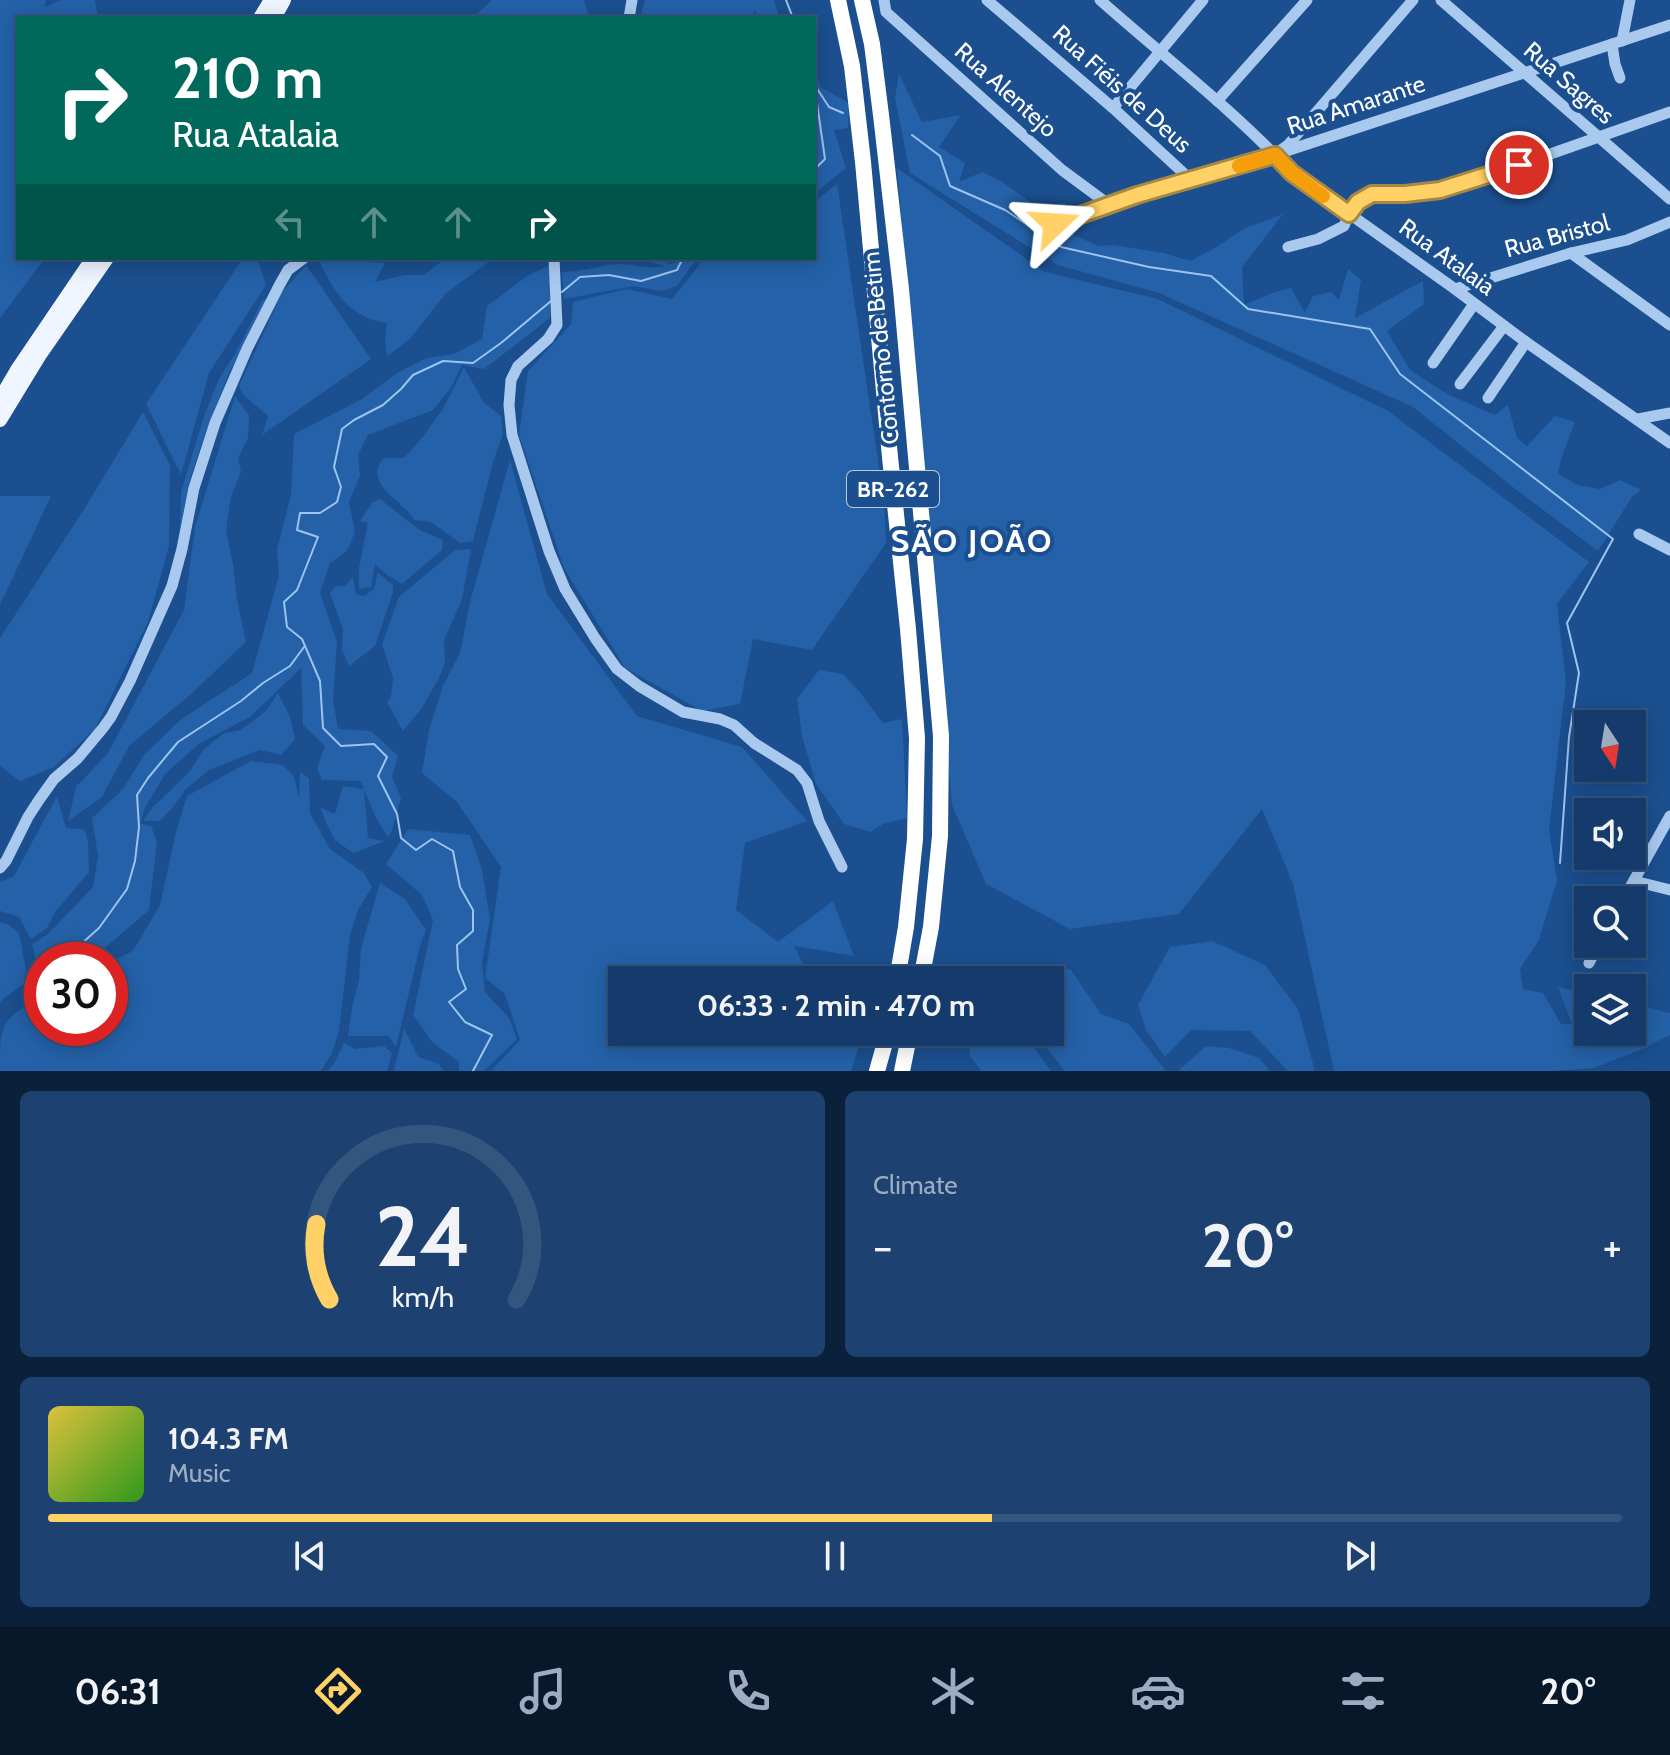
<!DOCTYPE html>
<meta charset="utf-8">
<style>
body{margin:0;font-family:Cabin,sans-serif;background:#1d4271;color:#f1f3f6;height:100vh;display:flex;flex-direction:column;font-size:30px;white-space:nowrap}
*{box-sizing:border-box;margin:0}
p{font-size:26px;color:#9dadc1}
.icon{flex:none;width:44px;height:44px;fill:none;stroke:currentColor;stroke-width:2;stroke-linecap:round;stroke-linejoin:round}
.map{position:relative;height:1071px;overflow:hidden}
.panel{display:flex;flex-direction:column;gap:20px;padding:20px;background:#0b203b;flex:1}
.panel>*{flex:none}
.top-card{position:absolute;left:16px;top:16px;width:800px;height:244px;border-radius:0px;box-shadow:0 4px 20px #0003,0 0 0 2px #33557e;background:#00695c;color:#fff;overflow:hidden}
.needle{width:52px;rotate:168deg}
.controls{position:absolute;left:1574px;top:710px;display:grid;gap:16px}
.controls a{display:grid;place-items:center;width:72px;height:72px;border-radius:0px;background:#143b6b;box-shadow:0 4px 20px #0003,0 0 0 2px #33557e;font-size:40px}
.speed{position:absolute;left:24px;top:942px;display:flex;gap:16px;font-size:40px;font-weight:700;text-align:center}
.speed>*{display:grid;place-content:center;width:104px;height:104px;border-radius:50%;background:#143b6b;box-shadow:0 4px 20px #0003,0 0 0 2px #33557e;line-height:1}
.speed .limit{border:12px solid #d22;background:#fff;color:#111}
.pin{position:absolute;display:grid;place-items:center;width:68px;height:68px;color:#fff;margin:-34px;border:4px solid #fff;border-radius:50%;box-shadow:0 2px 8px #0007}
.me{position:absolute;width:88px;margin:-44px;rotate:70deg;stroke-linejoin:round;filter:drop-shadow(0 0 6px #0008)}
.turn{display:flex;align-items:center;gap:28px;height:168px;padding:0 24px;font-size:36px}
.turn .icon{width:104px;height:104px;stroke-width:2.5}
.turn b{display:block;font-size:56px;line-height:68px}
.lanes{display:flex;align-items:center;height:76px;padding:0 24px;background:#0003;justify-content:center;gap:40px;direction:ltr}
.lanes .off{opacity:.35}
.big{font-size:60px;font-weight:700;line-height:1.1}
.panel .widget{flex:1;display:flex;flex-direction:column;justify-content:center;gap:12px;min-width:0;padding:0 28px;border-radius:12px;background:#1d4271}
.panel .dial{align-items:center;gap:0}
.dial svg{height:208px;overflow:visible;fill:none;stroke:#33557e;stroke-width:7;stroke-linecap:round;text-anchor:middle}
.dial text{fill:#f1f3f6;stroke:none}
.song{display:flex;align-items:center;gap:24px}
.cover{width:96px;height:96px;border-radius:12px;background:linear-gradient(135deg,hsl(50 70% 55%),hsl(110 70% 35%))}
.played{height:8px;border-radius:4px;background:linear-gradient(90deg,#ffd166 60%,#33557e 60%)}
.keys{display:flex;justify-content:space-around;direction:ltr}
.heat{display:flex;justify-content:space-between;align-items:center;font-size:44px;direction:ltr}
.panel .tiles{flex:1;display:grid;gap:20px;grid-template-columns:1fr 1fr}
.widget:last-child{grid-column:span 2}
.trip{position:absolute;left:608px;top:966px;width:456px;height:80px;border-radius:0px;background:#143b6b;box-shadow:0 4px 20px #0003,0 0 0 2px #33557e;font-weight:700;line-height:80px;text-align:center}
.tabs{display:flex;height:128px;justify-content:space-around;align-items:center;background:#08182b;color:#9dadc1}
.tabs .icon{width:56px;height:56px}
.tabs .current{color:#ffd166}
.tabs b{font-size:36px;color:#f1f3f6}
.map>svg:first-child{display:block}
.green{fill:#2461a8}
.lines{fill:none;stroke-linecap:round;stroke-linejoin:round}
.stream{stroke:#9cc4f0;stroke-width:2}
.minor{stroke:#a9c9ee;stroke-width:11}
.major{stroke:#f0f6ff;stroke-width:14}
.highway{stroke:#fff;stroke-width:16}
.route-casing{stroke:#a68842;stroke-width:20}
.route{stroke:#ffd166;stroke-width:14}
.slow{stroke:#f59e0b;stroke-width:14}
.labels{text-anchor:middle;stroke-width:8;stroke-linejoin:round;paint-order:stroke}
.shield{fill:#1b4f8f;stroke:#bbcadd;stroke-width:2}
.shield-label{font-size:22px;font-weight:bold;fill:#fff}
.street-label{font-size:24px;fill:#fff;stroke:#1b4f8f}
.district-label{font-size:32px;font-weight:bold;letter-spacing:2px;fill:#fff;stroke:#1b4f8f}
</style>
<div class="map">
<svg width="1670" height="1071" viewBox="0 0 1670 1071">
<rect width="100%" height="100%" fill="#1b4f8f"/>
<!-- green -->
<g class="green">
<path d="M0,0H46L45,7L61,0H95L98,18H18V258H45L0,318Z"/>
<path d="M492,0H584L589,18H473Z"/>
<path d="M645,0H774L779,18H757L756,10L749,18H640Z"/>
<path d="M814,65L820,87L849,103L848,128L834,130L846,168L814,194Z"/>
<path d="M899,74L922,122L961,115L939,147L965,163L959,182L982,172L1002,182L1029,201L1036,215L1065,202L1066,231L1098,246L1113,245L1164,253L1190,261L1215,248L1243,229L1283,214L1242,267L1244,305L1272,293L1291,288L1305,313L1313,296L1331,292L1339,300L1348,269L1361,280L1355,318L1423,281L1424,304L1387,331L1410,370L1449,395L1495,415L1508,405L1517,438L1527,446L1555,416L1575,422L1561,459L1558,474L1578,485L1600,489L1620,480L1641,490L1632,497L1598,551L1514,488L1413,407L1159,293L1058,265L910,173L895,98Z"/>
<path d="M897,168L1045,272L1158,299L1388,411L1589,562L1557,604L1566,682L1549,830L1557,880L1539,940L1520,969L1523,989L1543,993L1561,1024H1572L1558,987L1588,994V1032H1632V1004L1670,1013V1035L1635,1052L1593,1068L1552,1071H1334L1293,884L1262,809L1179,914L1070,929L986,884L952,805Z"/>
<path d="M837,184L884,501L886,543L812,650L753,639L740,704L702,711L625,668L564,568L519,435L528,371L571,324L573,302L627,289L672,299L705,258H814V202Z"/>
<path d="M243,258H257L266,285L209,373L181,475L146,404Z"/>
<path d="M449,258H494L446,293L409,340L387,356L385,341L387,323C349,318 334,292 319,260L385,263L375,282L404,275H424L442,261Z"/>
<path d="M639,258H670L667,265L674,263L677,258H697L677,286L662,291L634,286L564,299L562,272C582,272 600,265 620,264C635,264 649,270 664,266Z"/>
<path d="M306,265L371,359L262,435L268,416L244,396L239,386L283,291Z"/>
<path d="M550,265V318L484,369L462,365L451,388L433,410L368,435L358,455L360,476L349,502L355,532L347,551L330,563L320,593L337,642L333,700L338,729L371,731L398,756L392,777L401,798L392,831L388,837L376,818L364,790L368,838L385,841L353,853L335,840L327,825L320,807L335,814L343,786L364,789L361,781L322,780L317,768L325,746L303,725L301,668L250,717L200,743L165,774L145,808L140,823L151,826L157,842L149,910L99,953L84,960H42L41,981L32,944L48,934L93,887L98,856L92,818L123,789L144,755L180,720L252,673L279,575L277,549L291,495L294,434L362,399L397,373L427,358L454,354L482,339L487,306L527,276Z"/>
<path d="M270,297L229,373L205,434L191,476L172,568L180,527L181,492L204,416L219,379L236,352L262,301Z"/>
<path d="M464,367L484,403L501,416L503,434L493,462L473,541L460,543L431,522L414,520C404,500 361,484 384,458H404L422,438L444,407Z"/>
<path d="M235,396L249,415L248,438L238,458L241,472L231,496L226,531L233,564L237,600L246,642L192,693L129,746L102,797L68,821L76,787L108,753L184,610L195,527Z"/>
<path d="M143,412L170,465L169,546L148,622L95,729L54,767L20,781L0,766V638L83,511Z"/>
<path d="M510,460L547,594L637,716L742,747L807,821L745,843L736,910L778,942L833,901L854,956L794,946L811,980H622V1032H863L851,1071H491L520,1040L505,994L485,978L501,867L457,802L422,773L429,730L443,686L460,653L470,602Z"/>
<path d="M0,496H51L0,605Z"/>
<path d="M380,499L418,529L443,540L442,550L402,584L387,575L375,564L371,587L359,589V568L368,523L360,521L372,503Z"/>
<path d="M471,549L462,599L444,640L445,663L439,678L422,708L403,731L387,702L391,696L393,678L382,644L399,597L455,550Z"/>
<path d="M378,573L393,585V592L375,646L349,666L342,650L343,630L330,593L336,586H345L353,577L356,594L364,596L374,589Z"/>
<path d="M819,670L843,674L859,691L883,723L902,719L907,818L883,824L870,832L844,824L816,784L802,736L797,699Z"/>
<path d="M278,693L290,717L295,739L281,755L260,750L209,770L186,789L173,807L160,821H143L152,808L190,771L203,750L224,733L241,730L267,710Z"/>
<path d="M251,761L283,765L294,776L299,799L300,772L309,778L310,813L330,849L364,873L372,887L358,910L350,935L339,1031L332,1053L321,1071H0C0,1023 0,1021 42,996V1028H110V962L133,951L160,905L176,832L187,796Z"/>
<path d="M57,796L66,828L84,829L88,841L89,872L55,912L47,928L31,939L19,917L0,911V882L14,876Z"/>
<path d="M408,829L470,835L482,870L490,919L482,963L485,992L509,1018L517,1039L484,1071H459V1062L432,1042L413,1015L433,920L422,895L386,864Z"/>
<path d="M380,883L405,899L426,930L420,946L396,1047L389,1036H348L352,1007L359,980L361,948Z"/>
<path d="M0,922L7,924L19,933L28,981L3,999L0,1004Z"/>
<path d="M1212,941L1265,965L1298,1009L1315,1071H1288L1250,1031L1191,1030L1165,1057L1146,1030L1138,1005L1170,947Z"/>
<path d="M1043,965L1071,970L1101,1014L1129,1024L1166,1071H1065L1034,1032H1050V980H1028Z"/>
<path d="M404,1028L418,1057L439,1064L443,1071H394Z"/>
<path d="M968,1032H1022L1051,1071H981L970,1056Z"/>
<path d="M344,1043L355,1049L384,1046L392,1053L387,1071H327L333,1065Z"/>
<path d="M1206,1046L1229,1048L1259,1058L1270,1071H1178Z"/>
</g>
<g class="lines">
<!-- stream -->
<g class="stream">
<path d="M786,0L793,18"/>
<path d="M814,82L825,159L814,170"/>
<path d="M816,87L829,107L843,113"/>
<path d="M912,135L940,156L950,186L1005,210L1061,247L1149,267L1211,276L1248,309L1370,329L1400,374L1613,539L1567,623L1579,673L1569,737L1560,863"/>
<path d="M562,292L580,277L609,275L641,281L677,270L683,258"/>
<path d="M42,957L80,945L99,928L127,889L135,861L139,827L137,795L148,778L178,742L241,701L263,683L290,666L304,647"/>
<path d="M473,1071L492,1035L465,1022L449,1002L466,989L458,969L457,945L473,931V910L460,887L453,851L432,839L416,850L401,838L397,814L378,776L387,757L374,744L341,746L323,728L320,681L302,639L287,627L284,602L297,590L318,537L297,530L300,513H320L337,502L341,487L334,467L342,429L354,420L383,405L401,389L413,375L443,361L473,363L501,343L551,301"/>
</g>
<!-- minor -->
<g class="minor">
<path d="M884,0L886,12L1062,170L1108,204"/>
<path d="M987,0L1113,108L1191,180"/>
<path d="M1100,0C1164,57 1234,110 1292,173L1455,289L1526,342L1670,443"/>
<path d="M1441,0L1670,199"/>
<path d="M629,18L632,0"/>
<path d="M1622,41L1630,0"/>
<path d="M1612,44L1615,64L1620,78"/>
<path d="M1217,101L1307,0"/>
<path d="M1113,108L1203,0"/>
<path d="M1281,150L1288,145L1413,0"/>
<path d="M1055,224L1137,195L1265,158L1670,25"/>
<path d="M1288,247L1318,239L1344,226L1349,214L1358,202L1372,194H1405L1440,190L1539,158L1670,112"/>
<path d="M1571,253L1670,325"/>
<path d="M554,258L557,325L548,339L518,366L511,380L509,405L512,435L549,551L565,589L595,638L617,669L639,686L683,712L720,719L734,725L754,743L797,770L807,783L819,821L842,867"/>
<path d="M1455,289L1571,253L1627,240L1670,222"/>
<path d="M1433,363L1474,304"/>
<path d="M1460,384L1504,326"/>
<path d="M1488,398L1526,342"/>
<path d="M1638,419L1670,413"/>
<path d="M1639,534L1670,550"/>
<path d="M0,868L6,861L28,817L39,800L54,779L78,758L103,728L111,717L130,681L172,586L182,549L194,488L215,423L247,349L280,284L288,270L304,258"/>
<path d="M1634,881L1670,890"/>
<path d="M1623,900L1670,816"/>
<path d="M1589,963L1599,944"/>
</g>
<!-- major -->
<g class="major">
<path d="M260,18L271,0"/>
<path d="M274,18L284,0"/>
<path d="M0,399L17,370L93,258"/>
<path d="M0,420L39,356L107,258"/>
</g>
<!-- highway -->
<g class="highway">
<path d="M838,0L852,66L863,162L890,457L908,629L917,738L915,839L906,927L897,980"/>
<path d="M862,0L872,44L881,115L901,289L941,736L940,836L931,927L921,980"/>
<path d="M877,1071L888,1032"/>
<path d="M902,1071L910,1032"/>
</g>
</g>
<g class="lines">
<defs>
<path id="route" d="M1055,224L1137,195L1275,155L1292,173L1349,214L1358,202L1372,194H1405L1440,190L1519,165"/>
</defs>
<!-- route casing -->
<use href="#route" class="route-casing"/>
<!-- route -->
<use href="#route" class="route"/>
<!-- slow -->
<path class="slow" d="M1239,166L1275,155L1292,173L1323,196"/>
</g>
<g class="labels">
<!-- shield labels -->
<rect class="shield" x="847" y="471" width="92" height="36" rx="6"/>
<g class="shield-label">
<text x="893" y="497">BR-262</text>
</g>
<!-- street labels -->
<g class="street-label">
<text transform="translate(1569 83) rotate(41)" y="8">Rua Sagres</text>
<text transform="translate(1122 89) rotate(42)" y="8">Rua Fiéis de Deus</text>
<text transform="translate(1006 90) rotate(42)" y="8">Rua Alentejo</text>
<text transform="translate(1356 105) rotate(-18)" y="8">Rua Amarante</text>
<text transform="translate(1557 236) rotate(-15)" y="8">Rua Bristol</text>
<text transform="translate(1447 257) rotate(36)" y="8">Rua Atalaia</text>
<text transform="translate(881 348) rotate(-96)" y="8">Contorno de Betim</text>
</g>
<!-- district labels -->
<g class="district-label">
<text x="972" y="552">SÃO JOÃO</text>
</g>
</g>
</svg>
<div class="controls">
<a><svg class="needle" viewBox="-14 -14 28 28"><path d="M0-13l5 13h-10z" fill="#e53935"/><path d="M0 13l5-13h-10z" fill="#9dadc1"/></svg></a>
<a><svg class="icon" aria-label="sound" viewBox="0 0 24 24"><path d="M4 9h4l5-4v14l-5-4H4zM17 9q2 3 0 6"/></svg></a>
<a><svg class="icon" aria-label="search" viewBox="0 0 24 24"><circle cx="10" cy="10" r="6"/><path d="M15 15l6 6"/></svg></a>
<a><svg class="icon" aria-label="layers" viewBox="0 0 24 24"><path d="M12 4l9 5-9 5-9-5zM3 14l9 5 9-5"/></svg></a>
</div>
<div class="speed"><div class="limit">30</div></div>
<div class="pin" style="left:1519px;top:165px;background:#d93025"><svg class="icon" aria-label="arrive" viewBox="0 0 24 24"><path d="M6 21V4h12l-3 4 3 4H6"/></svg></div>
<svg class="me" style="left:1055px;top:224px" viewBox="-20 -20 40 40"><path d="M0-17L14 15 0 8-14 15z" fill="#ffd166" stroke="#fff" stroke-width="4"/></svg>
<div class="trip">06:33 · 2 min · 470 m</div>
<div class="top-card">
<div class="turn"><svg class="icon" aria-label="right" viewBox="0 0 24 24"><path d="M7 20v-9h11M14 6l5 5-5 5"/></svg><div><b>210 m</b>Rua Atalaia</div></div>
<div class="lanes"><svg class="icon off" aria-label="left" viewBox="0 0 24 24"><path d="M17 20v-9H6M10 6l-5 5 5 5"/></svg><svg class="icon off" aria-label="ahead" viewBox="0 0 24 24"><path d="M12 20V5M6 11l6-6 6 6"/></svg><svg class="icon off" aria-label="ahead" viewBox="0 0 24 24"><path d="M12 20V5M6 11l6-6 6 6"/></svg><svg class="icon" aria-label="right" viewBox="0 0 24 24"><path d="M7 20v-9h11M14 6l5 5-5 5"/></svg></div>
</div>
</div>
<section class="panel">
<div class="tiles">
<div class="widget dial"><svg viewBox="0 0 100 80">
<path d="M14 69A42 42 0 1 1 86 69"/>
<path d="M14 69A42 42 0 0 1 9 40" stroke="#ffd166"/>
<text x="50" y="56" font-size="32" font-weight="700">24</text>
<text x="50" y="72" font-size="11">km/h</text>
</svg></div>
<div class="widget"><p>Climate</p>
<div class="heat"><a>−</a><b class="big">20°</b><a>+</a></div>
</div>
<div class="widget">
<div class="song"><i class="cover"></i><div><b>104.3 FM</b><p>Music</p></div></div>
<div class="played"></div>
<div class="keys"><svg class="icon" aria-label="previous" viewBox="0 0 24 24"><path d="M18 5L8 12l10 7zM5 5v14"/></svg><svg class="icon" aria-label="pause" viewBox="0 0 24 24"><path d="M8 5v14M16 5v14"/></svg><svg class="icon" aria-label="next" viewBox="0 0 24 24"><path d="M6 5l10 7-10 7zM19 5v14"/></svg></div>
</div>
</div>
</section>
<nav class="tabs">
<b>06:31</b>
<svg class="icon current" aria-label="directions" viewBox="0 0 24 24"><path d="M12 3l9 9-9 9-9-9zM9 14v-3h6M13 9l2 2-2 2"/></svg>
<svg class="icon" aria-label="music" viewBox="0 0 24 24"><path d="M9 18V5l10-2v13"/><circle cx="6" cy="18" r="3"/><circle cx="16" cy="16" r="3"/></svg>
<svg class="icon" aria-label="phone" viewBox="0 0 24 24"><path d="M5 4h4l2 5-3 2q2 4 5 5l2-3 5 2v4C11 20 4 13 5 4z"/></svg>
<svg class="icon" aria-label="climate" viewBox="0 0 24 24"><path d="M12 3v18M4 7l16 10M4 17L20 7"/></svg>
<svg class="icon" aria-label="car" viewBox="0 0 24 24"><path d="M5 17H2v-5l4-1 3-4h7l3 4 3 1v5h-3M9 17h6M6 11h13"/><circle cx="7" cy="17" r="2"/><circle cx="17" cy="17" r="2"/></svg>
<svg class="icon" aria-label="filters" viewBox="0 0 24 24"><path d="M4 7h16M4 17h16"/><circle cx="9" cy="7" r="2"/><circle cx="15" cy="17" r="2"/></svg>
<b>20°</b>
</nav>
